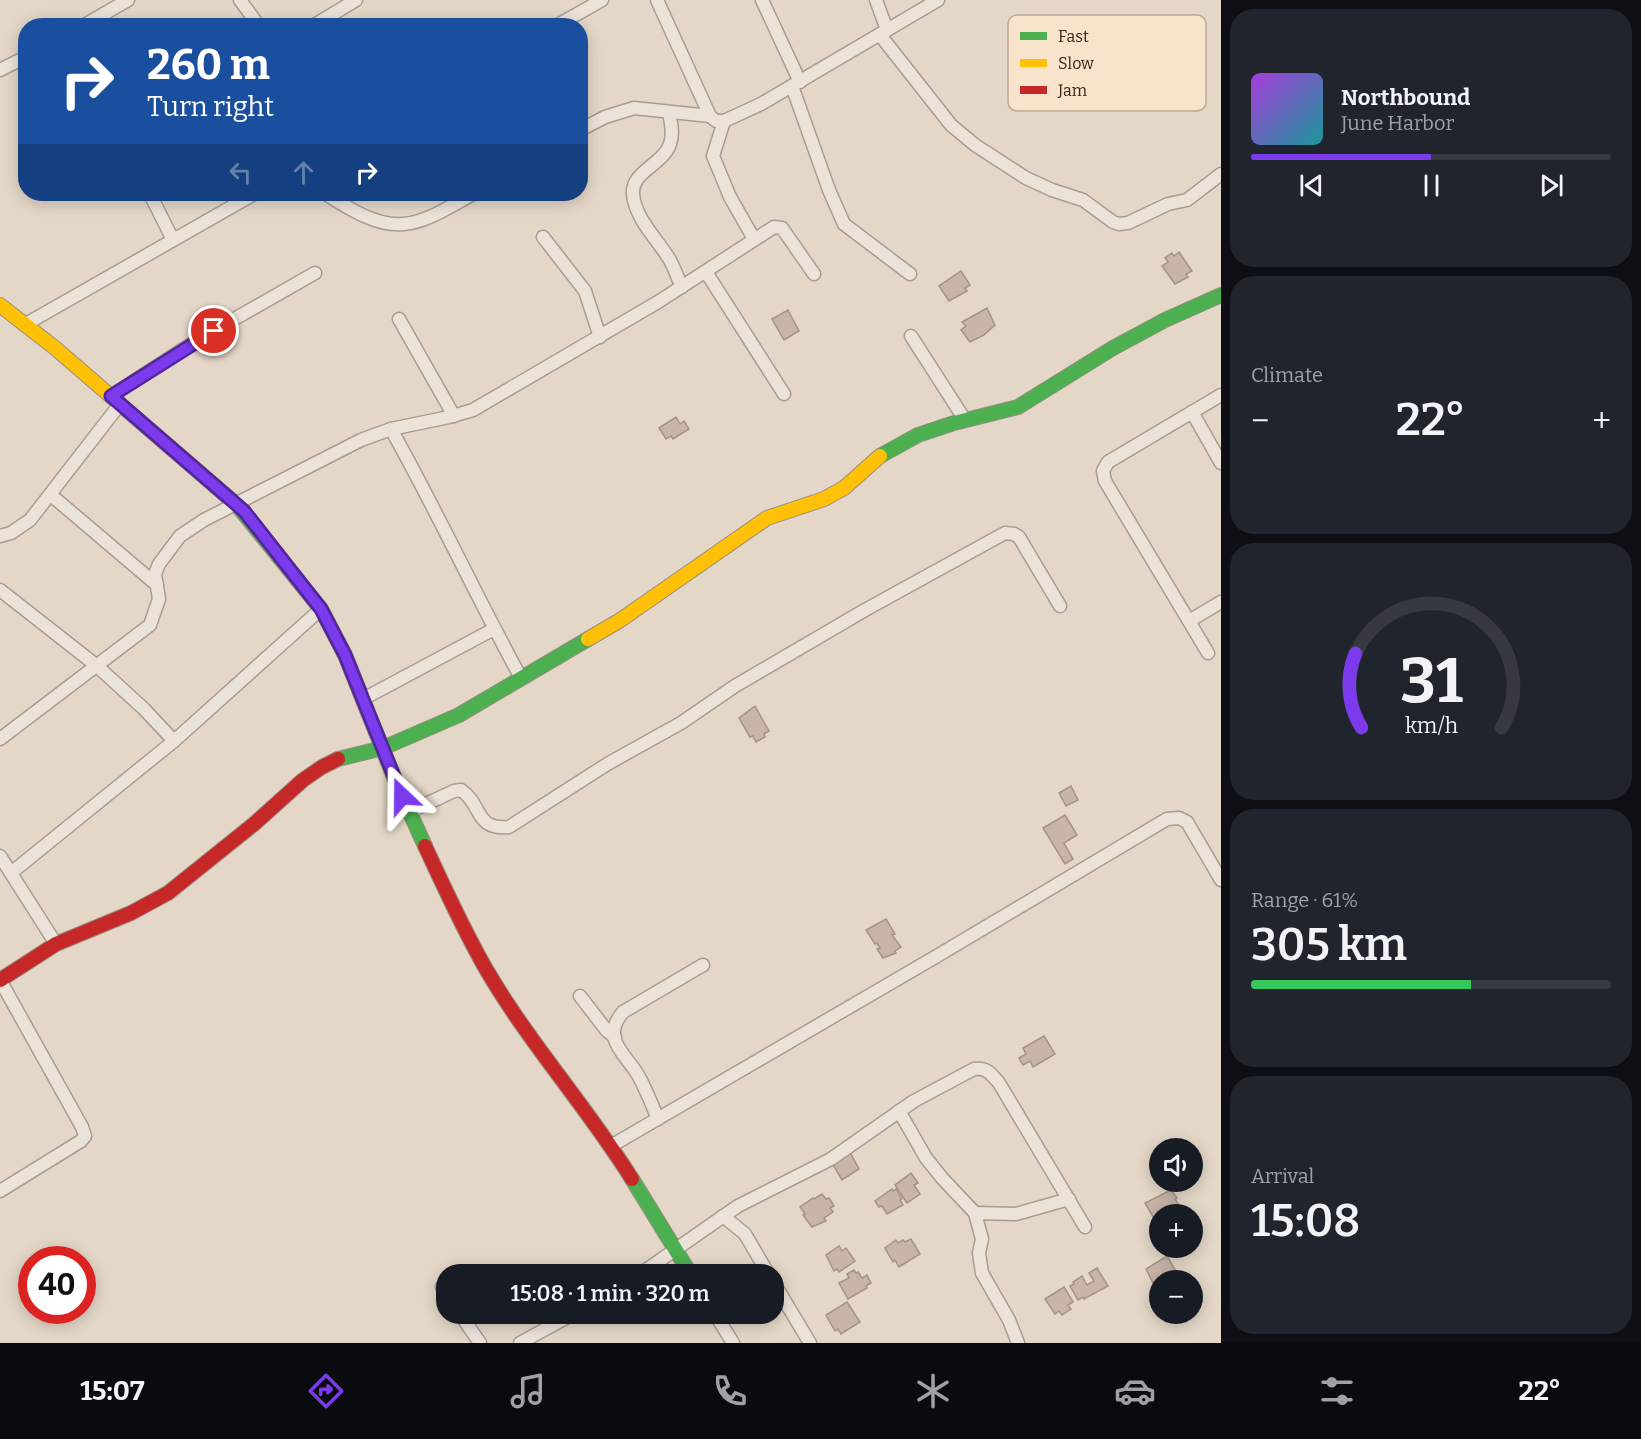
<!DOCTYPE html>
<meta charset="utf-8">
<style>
body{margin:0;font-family:Bitter,serif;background:#20242c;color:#f1f3f6;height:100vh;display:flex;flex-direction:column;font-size:22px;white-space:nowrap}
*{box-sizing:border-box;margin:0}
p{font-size:20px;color:#9ea1a6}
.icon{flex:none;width:33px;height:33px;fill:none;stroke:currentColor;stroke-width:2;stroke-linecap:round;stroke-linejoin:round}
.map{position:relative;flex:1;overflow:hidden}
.side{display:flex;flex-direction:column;gap:9px;padding:9px;background:#0d0f14;width:420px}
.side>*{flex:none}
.banner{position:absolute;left:18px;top:18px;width:570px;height:183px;border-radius:24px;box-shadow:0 3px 15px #0003;background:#1a4fa0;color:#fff;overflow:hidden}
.buttons{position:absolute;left:1149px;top:1138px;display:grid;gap:12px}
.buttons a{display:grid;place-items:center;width:54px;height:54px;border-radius:50%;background:#171b24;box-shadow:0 3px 15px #0003;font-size:30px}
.speed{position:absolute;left:18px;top:1246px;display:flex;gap:12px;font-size:30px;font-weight:700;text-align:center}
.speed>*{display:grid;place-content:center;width:78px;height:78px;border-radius:50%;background:#171b24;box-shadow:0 3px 15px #0003;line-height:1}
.speed .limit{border:9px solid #d22;background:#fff;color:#111}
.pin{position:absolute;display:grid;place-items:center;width:51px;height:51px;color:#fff;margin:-26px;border:3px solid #fff;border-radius:50%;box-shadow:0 2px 6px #0007}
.me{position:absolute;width:66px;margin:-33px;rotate:337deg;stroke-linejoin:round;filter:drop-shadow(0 0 4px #0008)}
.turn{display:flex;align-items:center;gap:21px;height:126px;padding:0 30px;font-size:27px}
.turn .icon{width:78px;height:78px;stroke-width:2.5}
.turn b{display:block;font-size:42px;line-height:51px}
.lanes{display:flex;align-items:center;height:57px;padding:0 30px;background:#0003;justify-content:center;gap:30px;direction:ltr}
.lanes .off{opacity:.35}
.big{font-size:45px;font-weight:600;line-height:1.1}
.side .card{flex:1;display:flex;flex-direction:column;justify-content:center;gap:9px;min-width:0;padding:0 21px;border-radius:24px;background:#20242c}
.side .dial{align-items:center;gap:0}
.dial svg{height:156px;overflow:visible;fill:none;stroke:#363941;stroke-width:7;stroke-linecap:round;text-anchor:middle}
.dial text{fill:#f1f3f6;stroke:none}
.song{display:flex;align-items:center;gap:18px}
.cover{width:72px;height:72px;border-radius:9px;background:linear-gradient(135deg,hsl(280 70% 55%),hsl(180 70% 35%))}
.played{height:6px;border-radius:3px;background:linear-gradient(90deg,#7c3aed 50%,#363941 50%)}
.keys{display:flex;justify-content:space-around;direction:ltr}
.heat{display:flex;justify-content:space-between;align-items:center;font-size:33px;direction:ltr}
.charge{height:9px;border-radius:4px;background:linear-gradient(90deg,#34c759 61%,#363941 0)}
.trip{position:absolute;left:436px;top:1264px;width:348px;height:60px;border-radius:24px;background:#171b24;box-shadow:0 3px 15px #0003;font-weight:600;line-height:60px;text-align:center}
.menu{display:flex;height:96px;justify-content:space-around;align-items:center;background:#090b0e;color:#9ea1a6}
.menu .icon{width:42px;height:42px}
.menu .on{color:#7c3aed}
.menu b{font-size:27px;color:#f1f3f6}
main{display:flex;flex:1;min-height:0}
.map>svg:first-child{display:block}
.building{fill:#c8b4a8;stroke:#a49287;stroke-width:1.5}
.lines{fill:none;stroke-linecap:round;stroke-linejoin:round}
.street-casing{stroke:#a89c91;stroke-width:15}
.fast-casing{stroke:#988c81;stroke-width:16}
.slow-casing{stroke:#988c81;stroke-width:16}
.jam-casing{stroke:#988c81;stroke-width:16}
.street{stroke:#ebe3da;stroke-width:12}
.fast{stroke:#4caf50;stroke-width:14}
.slow{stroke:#ffc107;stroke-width:14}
.jam{stroke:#c62828;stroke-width:14}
.route-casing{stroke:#51269a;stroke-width:15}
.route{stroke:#7c3aed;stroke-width:10}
.key{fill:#f8e4ca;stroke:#beaa95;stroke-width:1.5}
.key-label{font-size:16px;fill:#36231a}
</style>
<main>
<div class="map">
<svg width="1221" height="1343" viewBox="0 0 1221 1343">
<rect width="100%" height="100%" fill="#e4d7c7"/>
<!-- building -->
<g class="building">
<path d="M1179,252L1192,271L1186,274L1188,277L1175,284L1162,266L1168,262L1165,258L1172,253L1174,256Z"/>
<path d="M961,271L970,285L965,288L967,291L949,301L939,286Z"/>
<path d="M987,308L995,325L984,335L970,342L961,330L966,326L962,322Z"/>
<path d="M788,310L799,331L784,340L772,319Z"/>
<path d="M676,417L680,424L684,421L689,429L673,439L671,436L666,439L659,428Z"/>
<path d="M755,706L769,731L764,734L765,737L756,742L753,736L750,737L739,718Z"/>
<path d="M1071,786L1078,800L1066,806L1059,793Z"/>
<path d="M1065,815L1077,835L1064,843L1073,859L1065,864L1043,828Z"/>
<path d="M886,919L895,934L892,935L901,947L895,951L896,953L883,958L877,949L880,948L877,943L875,944L866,930Z"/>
<path d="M1044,1036L1055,1054L1033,1067L1030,1061L1023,1065L1019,1058L1026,1054L1023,1048Z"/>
<path d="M850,1152L859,1169L842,1180L832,1163Z"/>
<path d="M911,1173L918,1183L914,1185L920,1194L907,1203L895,1185Z"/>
<path d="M892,1189L893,1191L896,1189L902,1199L900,1200L903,1205L887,1214L882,1206L879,1207L875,1201Z"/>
<path d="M1171,1190L1177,1198L1175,1199L1180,1207L1165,1215H1160V1220L1156,1222L1145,1203Z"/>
<path d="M822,1194L826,1199L829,1198L834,1206L830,1208L833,1212L824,1218L826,1221L812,1227L803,1215L805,1214L800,1207L813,1198L814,1199Z"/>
<path d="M911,1239L920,1254L899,1267L895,1260L893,1262L885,1248L896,1240L898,1243L903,1240L905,1242Z"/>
<path d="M839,1246L842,1251L846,1248L855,1261L839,1272L837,1269L834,1271L826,1255Z"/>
<path d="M1167,1256L1178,1275L1170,1281H1160L1156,1284L1155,1282L1153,1283L1146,1269Z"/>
<path d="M1097,1268L1108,1286L1084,1299L1083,1297L1078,1300L1070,1286L1074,1284L1073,1282L1082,1276L1087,1285L1094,1281L1089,1273Z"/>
<path d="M854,1270L856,1273L858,1272L862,1278L867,1275L871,1283L866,1286L867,1288L848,1299L839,1283L849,1278L847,1274Z"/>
<path d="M1064,1287L1073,1302L1068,1305L1071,1309L1062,1315L1059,1311L1055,1314L1045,1299Z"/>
<path d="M847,1302L860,1322L841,1334L838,1329L835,1331L826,1315Z"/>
</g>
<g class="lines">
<defs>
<g id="street">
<path d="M240,0L259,26"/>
<path d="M657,0L710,116L716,121H724L761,104L938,0"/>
<path d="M762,0L800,82"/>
<path d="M876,0L887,30"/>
<path d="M83,26L128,0"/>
<path d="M313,26L356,0"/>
<path d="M556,26L602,0"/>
<path d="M880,35L951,125L975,145L1026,178L1052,190L1083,200L1113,222L1119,224L1128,223L1168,204L1187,200L1221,174"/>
<path d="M0,70L26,57"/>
<path d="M792,86L829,190L844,224L910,274"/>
<path d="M669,113C671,122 673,131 671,140C667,164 631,170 633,194C635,218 656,238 668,257C674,266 677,277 682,287"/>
<path d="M724,121L713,156L730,197L754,239"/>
<path d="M580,130L605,117L634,108L710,116"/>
<path d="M150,194L173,240"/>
<path d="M326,194C348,208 377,227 404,224C428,222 452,205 473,194"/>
<path d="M543,237L585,291L600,337"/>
<path d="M706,272L784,394"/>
<path d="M399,319L454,416"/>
<path d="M26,324L254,194"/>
<path d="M911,336L965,420"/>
<path d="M111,396L194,342L315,273"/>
<path d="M1192,412L1221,463"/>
<path d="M391,429C437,511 476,596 521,678"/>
<path d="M51,495L157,585"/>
<path d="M0,536L11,533L30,520L120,404"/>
<path d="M0,590L97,666L144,709L174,741"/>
<path d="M1189,621L1221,602"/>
<path d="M1208,653L1105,481L1103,471L1108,462L1221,395"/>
<path d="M363,699L494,629"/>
<path d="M0,739L150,625L159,599L155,574L159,564L180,536L204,520L361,440L391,429L449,417L473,410L658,302L774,227L782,228L814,274"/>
<path d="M409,812L454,791L461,790C483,805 474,830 509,827L609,763L681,723L735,686L865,610L1005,533L1014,534L1019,537L1060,606"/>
<path d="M0,856L56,944"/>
<path d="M11,873L174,741L321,609"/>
<path d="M0,980L82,1127L85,1136L81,1141L0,1191"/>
<path d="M580,996L607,1031L615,1037"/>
<path d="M899,1111L926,1158L942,1178L975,1213L982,1239L979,1253L982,1273L1009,1320L1018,1343"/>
<path d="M658,1119C652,1105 646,1089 638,1075C626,1054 600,1039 623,1012L703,965"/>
<path d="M611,1146L937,956L1167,819L1179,818L1187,822L1221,880"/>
<path d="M975,1213L1016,1214L1069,1199"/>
<path d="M723,1216L745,1234L769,1275"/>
<path d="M639,1275L738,1206L831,1159L914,1101L974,1069C987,1067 991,1074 999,1083L1085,1227"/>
<path d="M774,1283L810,1343"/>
<path d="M442,1287L447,1295"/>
<path d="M460,1314L480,1343"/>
<path d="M715,1314L733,1343"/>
<path d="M520,1343L573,1314"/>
</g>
<g id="fast">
<path d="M880,456L918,435L954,423L1018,407L1113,348L1165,320L1221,295"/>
<path d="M215,486L236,504L321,609L345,655L395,780L425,846"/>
<path d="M338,759L383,748L459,715L588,639"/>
<path d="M632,1179L691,1275"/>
</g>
<g id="slow">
<path d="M0,305L55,348L215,486"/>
<path d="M588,639L619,621L767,518L824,499L844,488L880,456"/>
</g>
<g id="jam">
<path d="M425,846C444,887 463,929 486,969C529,1043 587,1107 632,1179"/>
<path d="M0,980L56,944L131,913L168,893L254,824L303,780L322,767L338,759"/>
</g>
</defs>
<!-- street casing -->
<use href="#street" class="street-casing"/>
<!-- fast casing -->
<use href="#fast" class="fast-casing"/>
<!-- slow casing -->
<use href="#slow" class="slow-casing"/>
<!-- jam casing -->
<use href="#jam" class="jam-casing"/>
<!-- street -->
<use href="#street" class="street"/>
<!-- fast -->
<use href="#fast" class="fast"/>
<!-- slow -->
<use href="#slow" class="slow"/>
<!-- jam -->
<use href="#jam" class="jam"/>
</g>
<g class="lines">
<defs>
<path id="route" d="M214,331L111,396L244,511L321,609L345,655L402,796"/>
</defs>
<!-- route casing -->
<use href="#route" class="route-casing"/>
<!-- route -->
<use href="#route" class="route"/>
</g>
<!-- legend -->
<rect x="1008" y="15" width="198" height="96" rx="9" class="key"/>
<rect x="1020" y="32" width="27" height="8" fill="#4caf50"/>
<rect x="1020" y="59" width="27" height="8" fill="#ffc107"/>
<rect x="1020" y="86" width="27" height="8" fill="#c62828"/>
<g class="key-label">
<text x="1058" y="42">Fast</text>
<text x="1058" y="69">Slow</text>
<text x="1058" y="96">Jam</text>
</g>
</svg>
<div class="buttons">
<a><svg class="icon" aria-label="sound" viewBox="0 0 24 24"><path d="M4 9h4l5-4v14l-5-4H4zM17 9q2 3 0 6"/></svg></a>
<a>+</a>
<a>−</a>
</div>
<div class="speed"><div class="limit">40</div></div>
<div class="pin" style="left:214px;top:331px;background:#d93025"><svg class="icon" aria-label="arrive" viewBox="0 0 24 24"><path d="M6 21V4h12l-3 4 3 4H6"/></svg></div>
<svg class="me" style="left:402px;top:796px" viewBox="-20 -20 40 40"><path d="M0-17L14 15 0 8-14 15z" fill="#7c3aed" stroke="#fff" stroke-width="4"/></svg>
<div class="trip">15:08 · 1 min · 320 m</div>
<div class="banner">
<div class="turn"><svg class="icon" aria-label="right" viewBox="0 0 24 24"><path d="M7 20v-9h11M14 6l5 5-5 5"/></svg><div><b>260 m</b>Turn right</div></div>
<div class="lanes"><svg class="icon off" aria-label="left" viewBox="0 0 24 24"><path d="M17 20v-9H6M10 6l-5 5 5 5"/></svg><svg class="icon off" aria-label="ahead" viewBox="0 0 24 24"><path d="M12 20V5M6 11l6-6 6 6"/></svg><svg class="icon" aria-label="right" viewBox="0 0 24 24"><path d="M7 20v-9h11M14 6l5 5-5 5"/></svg></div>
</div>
</div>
<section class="side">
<div class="card">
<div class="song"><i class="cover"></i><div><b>Northbound</b><p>June Harbor</p></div></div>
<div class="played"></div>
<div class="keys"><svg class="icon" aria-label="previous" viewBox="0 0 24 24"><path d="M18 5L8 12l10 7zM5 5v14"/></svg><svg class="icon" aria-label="pause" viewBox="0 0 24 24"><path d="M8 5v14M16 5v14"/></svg><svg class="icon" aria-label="next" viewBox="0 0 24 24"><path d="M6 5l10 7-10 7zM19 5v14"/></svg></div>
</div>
<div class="card"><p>Climate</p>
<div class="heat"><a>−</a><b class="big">22°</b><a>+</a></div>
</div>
<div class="card dial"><svg viewBox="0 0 100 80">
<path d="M14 69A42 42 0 1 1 86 69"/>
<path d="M14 69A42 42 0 0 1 11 31" stroke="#7c3aed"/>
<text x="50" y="56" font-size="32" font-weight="700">31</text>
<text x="50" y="72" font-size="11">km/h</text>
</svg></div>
<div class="card"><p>Range · 61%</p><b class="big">305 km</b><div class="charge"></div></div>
<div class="card"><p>Arrival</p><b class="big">15:08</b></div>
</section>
</main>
<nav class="menu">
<b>15:07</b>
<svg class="icon on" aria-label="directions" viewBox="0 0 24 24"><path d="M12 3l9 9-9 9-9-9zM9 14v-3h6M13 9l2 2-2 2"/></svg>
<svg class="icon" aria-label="music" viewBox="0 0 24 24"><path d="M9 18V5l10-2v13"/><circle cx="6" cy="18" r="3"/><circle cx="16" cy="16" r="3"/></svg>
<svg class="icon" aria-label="phone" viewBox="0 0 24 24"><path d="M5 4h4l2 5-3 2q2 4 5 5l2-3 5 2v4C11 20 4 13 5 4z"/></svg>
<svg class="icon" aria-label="climate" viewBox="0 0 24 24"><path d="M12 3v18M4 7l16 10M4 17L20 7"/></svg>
<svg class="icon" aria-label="car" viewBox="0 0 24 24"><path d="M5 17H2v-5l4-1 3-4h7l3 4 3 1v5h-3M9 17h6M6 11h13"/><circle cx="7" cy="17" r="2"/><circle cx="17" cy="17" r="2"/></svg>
<svg class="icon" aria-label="filters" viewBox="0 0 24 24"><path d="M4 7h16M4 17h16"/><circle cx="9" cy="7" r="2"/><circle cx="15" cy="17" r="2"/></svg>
<b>22°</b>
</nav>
